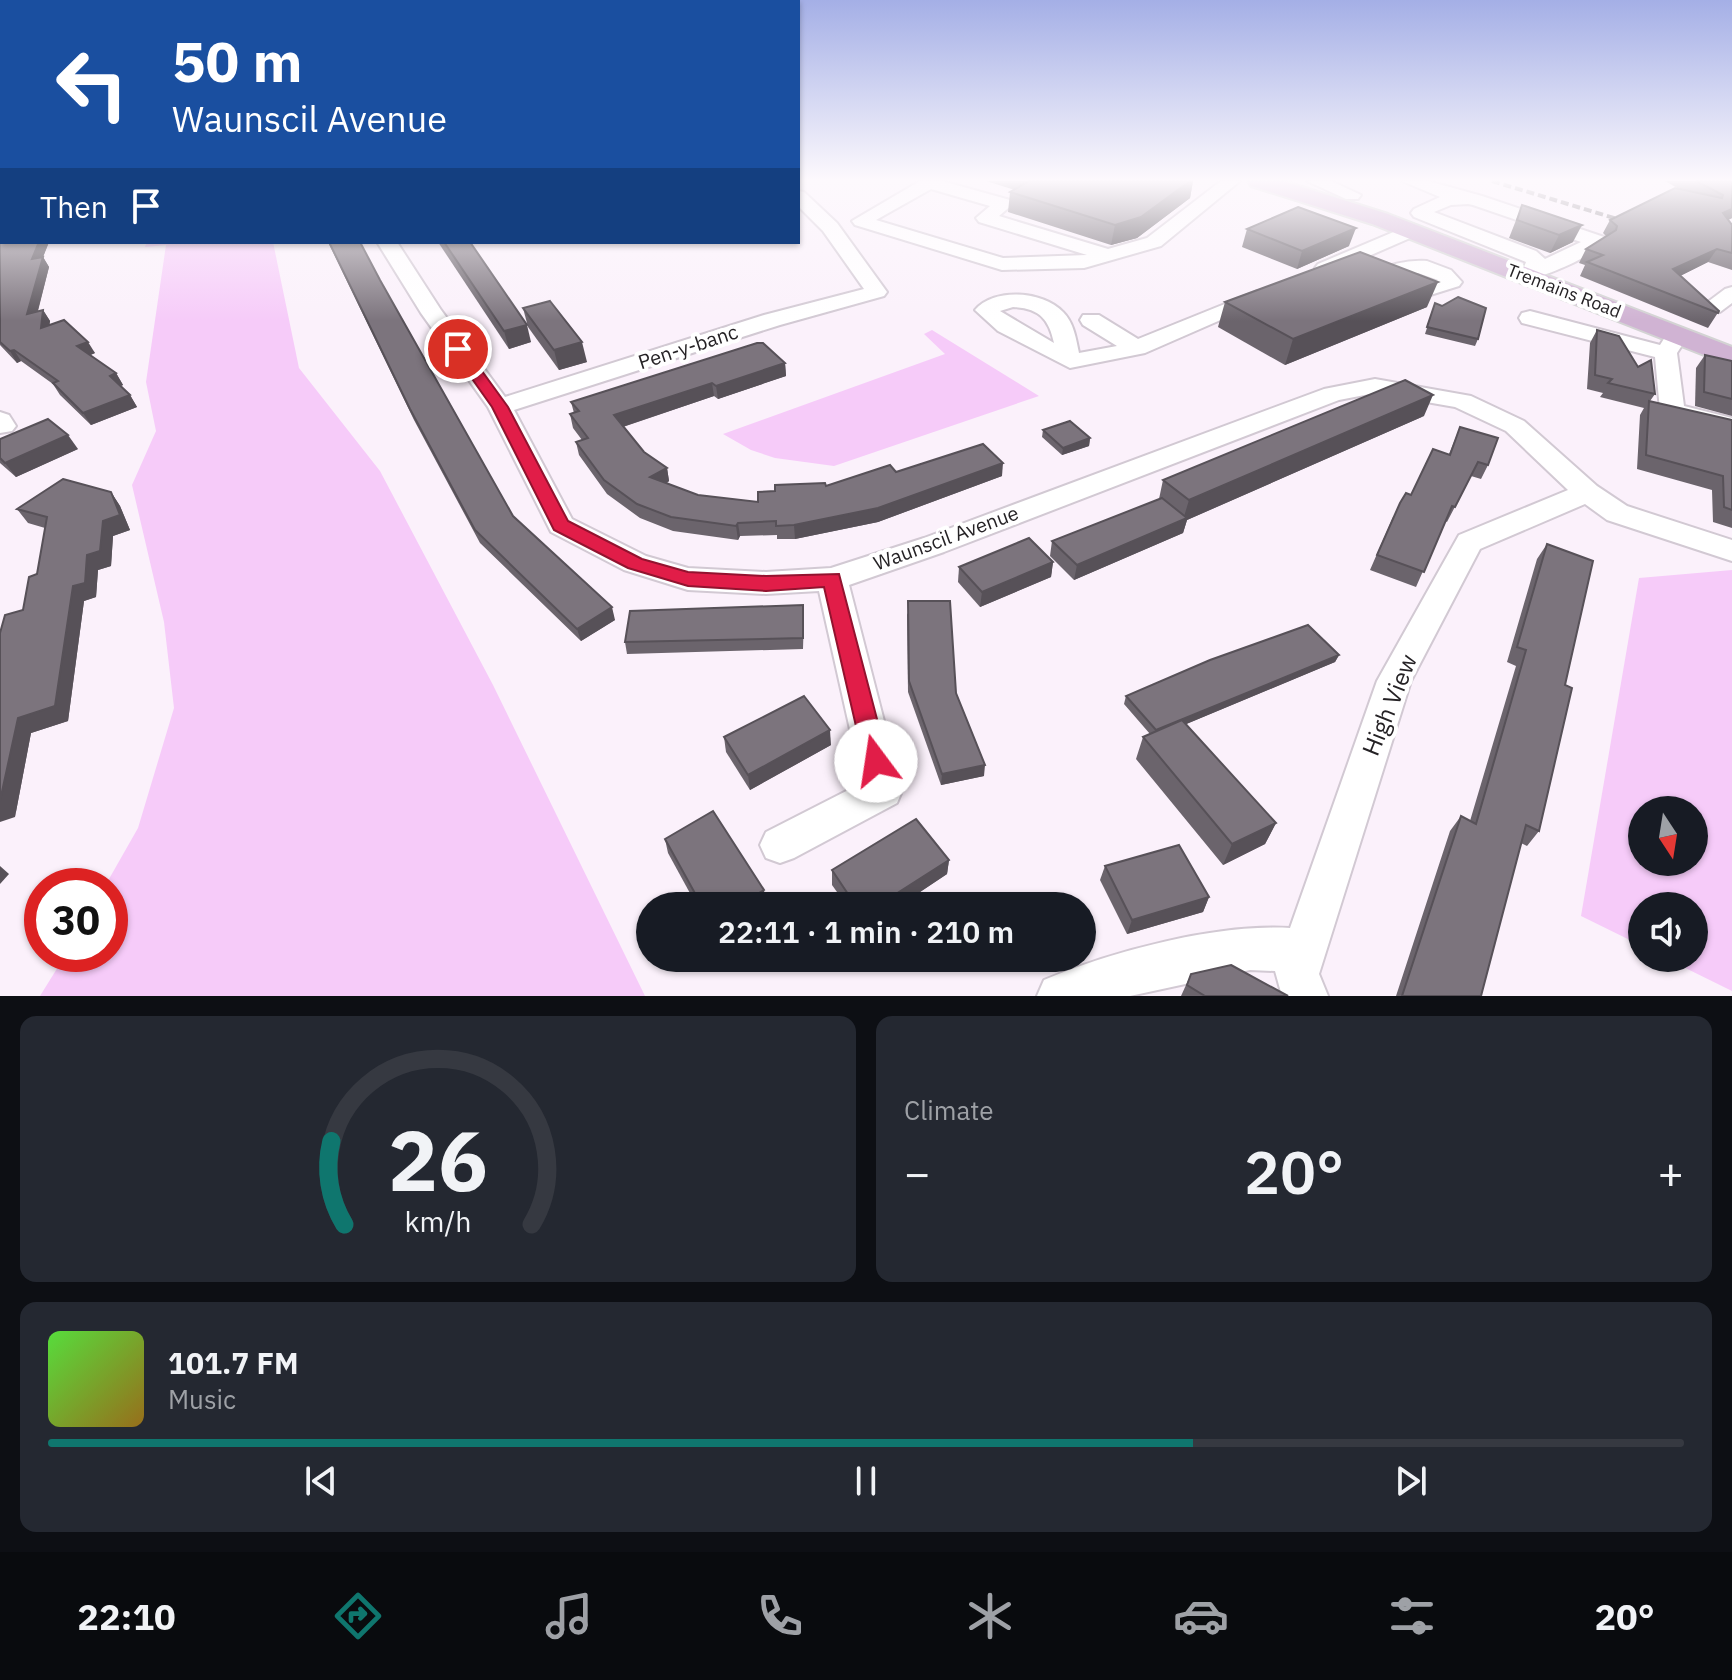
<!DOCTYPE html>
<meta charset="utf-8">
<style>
body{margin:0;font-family:"IBM Plex Sans",sans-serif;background:#242831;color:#f1f3f6;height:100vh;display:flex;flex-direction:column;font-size:30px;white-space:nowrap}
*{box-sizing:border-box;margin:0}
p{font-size:26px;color:#9ea1a6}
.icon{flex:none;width:44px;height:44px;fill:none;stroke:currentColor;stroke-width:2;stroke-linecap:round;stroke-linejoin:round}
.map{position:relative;height:996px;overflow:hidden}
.drawer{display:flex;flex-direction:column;gap:20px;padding:20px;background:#0d0f14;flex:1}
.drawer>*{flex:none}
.guide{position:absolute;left:0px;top:0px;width:800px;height:244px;box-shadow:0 2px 6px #0004;background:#1a4fa0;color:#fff;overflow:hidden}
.needle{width:52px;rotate:168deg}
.fabs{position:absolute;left:1628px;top:796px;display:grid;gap:16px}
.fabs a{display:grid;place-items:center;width:80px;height:80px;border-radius:50%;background:#171b24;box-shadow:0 2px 6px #0004;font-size:40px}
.speed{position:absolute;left:24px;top:868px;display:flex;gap:16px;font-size:40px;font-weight:700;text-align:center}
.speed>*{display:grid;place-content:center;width:104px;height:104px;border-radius:50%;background:#171b24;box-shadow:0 2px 6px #0004;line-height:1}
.speed .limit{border:12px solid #d22;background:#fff;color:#111}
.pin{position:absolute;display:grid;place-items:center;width:68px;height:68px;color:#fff;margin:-34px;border:4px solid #fff;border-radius:50%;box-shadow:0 2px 8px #0007}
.me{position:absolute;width:88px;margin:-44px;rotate:346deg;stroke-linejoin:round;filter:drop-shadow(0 0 6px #0008)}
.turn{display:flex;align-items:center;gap:28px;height:168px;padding:0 40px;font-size:36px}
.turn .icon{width:104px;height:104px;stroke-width:2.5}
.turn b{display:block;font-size:56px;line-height:68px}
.then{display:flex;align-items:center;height:76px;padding:0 40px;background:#0003;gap:16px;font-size:30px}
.big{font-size:60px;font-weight:600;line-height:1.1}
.drawer .widget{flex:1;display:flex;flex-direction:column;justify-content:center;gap:12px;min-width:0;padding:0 28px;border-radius:16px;background:#242831}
.drawer .dial{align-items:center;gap:0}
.dial svg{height:208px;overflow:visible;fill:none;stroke:#363941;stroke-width:7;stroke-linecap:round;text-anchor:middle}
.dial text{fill:#f1f3f6;stroke:none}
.song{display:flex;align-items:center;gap:24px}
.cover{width:96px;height:96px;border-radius:12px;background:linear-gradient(135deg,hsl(110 70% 55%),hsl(40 70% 35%))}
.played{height:8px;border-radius:4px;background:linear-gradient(90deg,#0f766e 70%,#363941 70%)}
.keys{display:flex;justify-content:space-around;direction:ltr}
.heat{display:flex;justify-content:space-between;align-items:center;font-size:44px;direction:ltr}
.drawer .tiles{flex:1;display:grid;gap:20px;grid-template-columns:1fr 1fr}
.widget:last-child{grid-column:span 2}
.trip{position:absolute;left:636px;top:892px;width:460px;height:80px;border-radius:40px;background:#171b24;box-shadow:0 2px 6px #0004;font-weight:600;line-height:80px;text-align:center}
.dock{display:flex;height:128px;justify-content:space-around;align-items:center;background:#090b0e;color:#9ea1a6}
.dock .icon{width:56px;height:56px}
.dock .on{color:#0f766e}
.dock b{font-size:36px;color:#f1f3f6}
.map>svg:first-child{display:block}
.green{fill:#f6cbf9;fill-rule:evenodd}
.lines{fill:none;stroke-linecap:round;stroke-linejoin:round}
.minor-casing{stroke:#d2c9d3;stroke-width:4}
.major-casing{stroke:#d3d3d3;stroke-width:4}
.minor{fill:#fff;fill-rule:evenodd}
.major{fill:#d0b3d3;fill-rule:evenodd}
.rail{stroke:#837d83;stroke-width:4;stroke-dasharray:8 4;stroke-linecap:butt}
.wall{fill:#6b646c}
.shaded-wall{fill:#575158}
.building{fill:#7c747d;stroke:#575158;stroke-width:2}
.route{fill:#e11d48;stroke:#92132f;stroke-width:2}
.labels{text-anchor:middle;stroke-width:8;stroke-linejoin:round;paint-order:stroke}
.far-street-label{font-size:18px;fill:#252225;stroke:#fff}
.street-label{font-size:20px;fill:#252225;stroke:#fff}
.near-street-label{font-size:24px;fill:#252225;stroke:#fff}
</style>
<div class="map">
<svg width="1732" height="996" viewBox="0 0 1732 996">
<rect width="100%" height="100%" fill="#fbf1fb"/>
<!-- green -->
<g class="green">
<path d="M147,242H273L299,368L380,471L493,685L645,996H40L66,954H110V886H105L138,828L174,708L164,622L132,485L156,431L146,382L166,245L145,247Z"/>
<path d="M932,330L1039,396L834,466L775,458L751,450L723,434L945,354L924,334Z"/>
<path d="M1732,570V991L1665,958H1694V906H1642V946L1581,916L1639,578ZM1694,810V862H1642V810Z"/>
</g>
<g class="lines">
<defs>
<g id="minor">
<path d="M920,181H942L1010,200L1013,204L999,216L1108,249L1147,238L1221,181H1240L1161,246L1084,268L1002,270L855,225L852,221ZM931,189L990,206L976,218L979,222L1087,255L1003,258L876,220Z"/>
<path d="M1307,181H1331L1361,195L1358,199H1346Z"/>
<path d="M1402,181H1428L1482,196L1604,237L1607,241C1593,256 1534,284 1515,279L1512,275L1524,267L1526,262L1414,217L1411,213L1414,209L1440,197ZM1468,204L1473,205L1581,242L1545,259L1536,251L1434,212L1451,205Z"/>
<path d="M798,191L804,192L837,223L887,292L884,296L780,325L514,410L572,519L646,556L688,568L766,572L831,568L924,538L1324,389L1375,379L1471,396L1524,421L1597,486L1627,506L1732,540V561L1607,520L1585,504L1480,549L1411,681L1319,974L1328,996H1282L1275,971L1250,970L1130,996H1037L1044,980C1113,951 1215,924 1290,928L1377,681L1459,535L1568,490L1506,431L1455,407L1375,393L1339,400L944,552L849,585L902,791L897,803L794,858L780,863L766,858L760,845L766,832L862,783L819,591L766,594L688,590L624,570L551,532L488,407L421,313L377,242H397L441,310L505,397L764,315L864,289L823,231L798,206Z"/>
<path d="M1410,225L1417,227L1419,231L1417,235L1332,272H1318L1315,268L1318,264Z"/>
<path d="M1427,261L1451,270L1462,282L1459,286L1427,296L1391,288L1388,284L1390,280L1380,283L1370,277C1382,264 1410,260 1427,261ZM1418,273L1438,280L1426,284L1393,279Z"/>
<path d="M1732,287V303L1720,312H1704L1701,307L1725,289Z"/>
<path d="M1257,291L1268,297L1264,301L1145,353L1070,368L998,331L975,310C994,287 1044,291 1063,312C1074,323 1076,339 1079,353L1117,346L1083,325L1080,320L1083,315H1099L1138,339ZM1013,307C1039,308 1049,319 1054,343L1000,311Z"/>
<path d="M1530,311L1660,345L1667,334H1683L1686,339L1677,353L1684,406L1732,418V434L1663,415L1660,410L1655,357L1522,323L1519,318L1522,313Z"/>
<path d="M0,412L9,415L16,426L12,431L0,433Z"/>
</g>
<path id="major" d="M1248,181H1283L1388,214L1732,347V366L1372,224L1251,186Z"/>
</defs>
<!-- minor casing -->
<use href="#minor" class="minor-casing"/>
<!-- major casing -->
<use href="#major" class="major-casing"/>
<!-- minor -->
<use href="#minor" class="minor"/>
<!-- major -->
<use href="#major" class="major"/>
<!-- rail -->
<path class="rail" d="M1492,181L1637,225"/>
</g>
<!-- wall -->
<g class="wall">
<path d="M986,181H1193L1190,198L1137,238L1111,245L1008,212L1010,192L1015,190Z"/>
<path d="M1665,181H1732V218L1728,220L1732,225V270L1708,262L1680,276L1719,311L1708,328L1580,276L1585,265L1579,263L1586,249L1606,236L1603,233L1610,220L1679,189Z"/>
<path d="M1522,205L1573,242L1550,253L1509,238Z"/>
<path d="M0,228L2,242H49L43,257L49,267L38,311L43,310L50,321L49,325L95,353L90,355L116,373L123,385L121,386L130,395L137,407L91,425L60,395L53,384L21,361L17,363L0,345Z"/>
<path d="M1247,229L1349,246L1297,269L1242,247Z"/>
<path d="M328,242H360L380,280L513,516L615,620L581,641L480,543L414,420Z"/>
<path d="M438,242H470L531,342L509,349Z"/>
<path d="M1225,302L1427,307L1285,365L1218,327Z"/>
<path d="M1435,303L1478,339L1475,346L1425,334Z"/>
<path d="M523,308L587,362L559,370L528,327Z"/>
<path d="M1597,330L1655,394L1650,401L1732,420V528L1713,522L1712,490L1637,469L1640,415L1644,408L1600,397L1603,393L1587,389L1590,343Z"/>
<path d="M1705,355L1732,361V416L1695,406L1696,368Z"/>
<path d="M785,363L786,376L718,399L714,396L623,427L644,452L667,468L669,481L667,483L698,495L758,502L826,486L896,472L1002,476L878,522L795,539H777V535L740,536L738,540L673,531L640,518L607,494L579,455L576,442L582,440L573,428L570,414L574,413L571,402Z"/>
<path d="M1424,416L1187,520L1183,533L1074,580L1050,556L1052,541L1159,499L1163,480Z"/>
<path d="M1460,427L1488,465L1481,479L1471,476L1447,522L1445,521L1416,587L1370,570L1393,517L1449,454Z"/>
<path d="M1043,430L1090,438L1089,446L1062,455L1042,437Z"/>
<path d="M0,439L78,449L16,477L0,463Z"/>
<path d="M111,492L120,506L130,530L113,536L111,566L98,570L96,597L84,601L68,721L31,733L15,817L37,574L45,528L28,523L17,509Z"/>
<path d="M1547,544L1565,685L1539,831L1527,846L1521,843L1481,996H1396L1450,831L1461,816L1470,821L1516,666L1507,662L1537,559Z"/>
<path d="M1053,562L1051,577L980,607L958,582L959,567Z"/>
<path d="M907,613L956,693L984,776L941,785L908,692Z"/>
<path d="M804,616L803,649L627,654L625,642Z"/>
<path d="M1339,655L1335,662L1186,724L1276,823L1265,844L1223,865L1136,759L1143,737L1150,734L1124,704L1126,696Z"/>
<path d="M724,737L831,745L750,790L726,752Z"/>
<path d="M665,839L766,904L763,906H697L668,853Z"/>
<path d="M949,860L947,874L899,906H847L832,885V870Z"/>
<path d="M1105,866L1209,897L1203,912L1127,934L1100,880Z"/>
<path d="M1191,974L1288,996H1181Z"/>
</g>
<!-- shaded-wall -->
<g class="shaded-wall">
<path d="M1190,181H1193L1190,198L1137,238L1111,245L1115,225Z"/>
<path d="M1732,209V218L1715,226L1723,213Z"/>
<path d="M1582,225L1573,242L1550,253L1559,235Z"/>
<path d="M1356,228L1349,246L1297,269L1302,251Z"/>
<path d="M39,242H49L43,257L49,267L34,325L27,314L32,259Z"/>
<path d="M1717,249L1708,262L1664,284L1673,269Z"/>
<path d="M1438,282L1427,307L1285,365L1293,339Z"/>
<path d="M43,310L50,321L48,339L41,328Z"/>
<path d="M527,325L531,342L509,349L504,331Z"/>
<path d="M88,342L95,353L84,358L77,346Z"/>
<path d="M582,342L587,362L559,370L554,350Z"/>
<path d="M14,350L21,361L17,363L10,351Z"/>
<path d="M785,363L786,376L718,399L716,386Z"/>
<path d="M116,373L123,385L117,387L110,376Z"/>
<path d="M712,383L714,396L616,429L614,415Z"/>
<path d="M130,395L137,407L91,425L83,413Z"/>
<path d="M1433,395L1424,416L1187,520L1183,533L1074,580L1077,565L1183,520L1189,500Z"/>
<path d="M68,435L78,449L16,477L5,463Z"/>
<path d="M1090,438L1089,446L1062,455L1063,448Z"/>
<path d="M1003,463L1002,476L878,522L795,539L794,525Z"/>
<path d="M667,468L669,481L653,491L650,477Z"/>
<path d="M111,492L120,506L130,530L113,536L111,566L98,570L96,597L84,601L68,721L31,733L15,817L0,822V801L18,718L73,586L103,521Z"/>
<path d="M738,523L740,536L738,540L736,526Z"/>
<path d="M1053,562L1051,577L980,607L982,592Z"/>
<path d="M612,607L615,620L581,641L577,629Z"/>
<path d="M1339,655L1335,662L1153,738L1156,730Z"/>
<path d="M830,730L831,745L750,790L748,775Z"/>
<path d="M985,765L984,776L941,785L942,774Z"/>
<path d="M1276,823L1265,844L1223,865L1232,844Z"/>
<path d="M949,860L947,874L899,906H877Z"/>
<path d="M0,866L9,874L0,884Z"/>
<path d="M764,890L766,904L763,906H737Z"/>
<path d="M1209,897L1203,912L1127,934L1132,920Z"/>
</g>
<!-- building -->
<g class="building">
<path d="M1029,181H1190L1141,217L1115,225L1010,192Z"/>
<path d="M1696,181H1732V209L1723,213L1732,225V253L1717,249L1673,269L1719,311L1718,313L1587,262L1603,255L1586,249L1616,230L1617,226L1610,220L1675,188L1722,198L1723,195Z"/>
<path d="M1522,205L1582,225L1559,235L1517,220Z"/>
<path d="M1298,207L1356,228L1302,251L1247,229Z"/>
<path d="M2,224V242H39L32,259L43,257L27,314L43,310L41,328L64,320L88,342L77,346L116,373L110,376L130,395L83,413L53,383L58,381L14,350L10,351L0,342V228Z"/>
<path d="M329,242H360L380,280L513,516L612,607L577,629L475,530L410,409Z"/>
<path d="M444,242H470L527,325L504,331Z"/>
<path d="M1360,252L1438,282L1293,339L1225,302Z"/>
<path d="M1458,297L1486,308L1478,339L1427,327L1435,303L1442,306Z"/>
<path d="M550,301L582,342L554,350L523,308Z"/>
<path d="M1597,330L1619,336L1638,367L1651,360L1655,394L1608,383L1612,379L1595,375Z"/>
<path d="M757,343H763L785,363L716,386L712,383L614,415L644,452L667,468L650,477L698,495L758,502V492L775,491V485L825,483L826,486L890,465L896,472L983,444L1003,463L878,508L794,525L776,526V521L738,523L736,526L671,517L637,504L604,480L576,442L588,438L570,414L579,411L571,402Z"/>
<path d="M1705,355L1732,361V399L1704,392Z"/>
<path d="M1405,380L1433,395L1189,500L1163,480Z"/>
<path d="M1649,401L1732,420V510L1724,507L1723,476L1646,455Z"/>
<path d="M48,419L68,435L5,463L0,458V439Z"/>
<path d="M1070,421L1090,438L1063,448L1043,430Z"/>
<path d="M1460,427L1498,438L1488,465L1478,462L1455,507L1452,506L1424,572L1377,555L1400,503L1406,493L1411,495L1433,449L1450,455Z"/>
<path d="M63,479L111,492L120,515L103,521L100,551L87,555L85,583L73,586L55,706L18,718L0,801V633L5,615L23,610L29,577L37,574L47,517L17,509Z"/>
<path d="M1162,498L1187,518L1077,565L1052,541Z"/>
<path d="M1029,538L1053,562L982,592L959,567Z"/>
<path d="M1547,544L1593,561L1565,685L1572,688L1539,831L1526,825L1481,996H1402L1461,816L1476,824L1526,650L1517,647Z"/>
<path d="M908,601H950L956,693L985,765L942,774L909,681Z"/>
<path d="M803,605V638L625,642L630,611Z"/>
<path d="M1308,625L1339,655L1156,730L1126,696L1210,660Z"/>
<path d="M804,696L830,730L748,775L724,737Z"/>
<path d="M1182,720L1276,823L1232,844L1143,737Z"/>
<path d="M713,811L764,890L737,906H702L665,839Z"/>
<path d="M916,819L949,860L877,906H856L832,870Z"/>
<path d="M1179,845L1209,897L1132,920L1105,866Z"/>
<path d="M1231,965L1288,996H1205L1187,985L1191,974Z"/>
</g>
<!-- sky -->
<linearGradient id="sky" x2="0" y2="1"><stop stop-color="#a4afe6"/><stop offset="0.56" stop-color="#fdf9fd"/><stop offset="1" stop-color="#fdf9fd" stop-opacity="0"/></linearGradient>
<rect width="1732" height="321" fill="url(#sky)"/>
<!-- route -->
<path class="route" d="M458,344L463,345L508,407L568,521L642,559L688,572L766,576L839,574L888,761L884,768L876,771L867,768L864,761L824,587L766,591L688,586L628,568L554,530L492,407L451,349Z"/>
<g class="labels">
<!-- far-street labels -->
<g class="far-street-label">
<text transform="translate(1564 291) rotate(21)" y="6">Tremains Road</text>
</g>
<!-- street labels -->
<g class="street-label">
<text transform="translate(688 347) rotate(-18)" y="7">Pen-y-banc</text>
<text transform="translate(946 538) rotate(-20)" y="7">Waunscil Avenue</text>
</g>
<!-- near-street labels -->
<g class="near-street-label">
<text transform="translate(1390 705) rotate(-68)" y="8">High View</text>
</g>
</g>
</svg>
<div class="fabs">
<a><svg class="needle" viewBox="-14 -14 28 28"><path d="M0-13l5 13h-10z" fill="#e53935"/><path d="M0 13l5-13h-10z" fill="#9ea1a6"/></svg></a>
<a><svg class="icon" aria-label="sound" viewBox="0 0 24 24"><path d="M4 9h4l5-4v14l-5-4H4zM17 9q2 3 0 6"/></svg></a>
</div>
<div class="speed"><div class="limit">30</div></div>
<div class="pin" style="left:458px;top:349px;background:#d93025"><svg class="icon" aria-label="arrive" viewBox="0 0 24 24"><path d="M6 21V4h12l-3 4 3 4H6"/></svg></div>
<svg class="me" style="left:876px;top:761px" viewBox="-20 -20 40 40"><circle r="19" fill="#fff"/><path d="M0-13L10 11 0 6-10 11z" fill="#e11d48"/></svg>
<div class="trip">22:11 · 1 min · 210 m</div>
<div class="guide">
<div class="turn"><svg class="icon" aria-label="left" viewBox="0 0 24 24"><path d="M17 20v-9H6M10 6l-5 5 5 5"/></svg><div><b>50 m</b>Waunscil Avenue</div></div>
<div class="then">Then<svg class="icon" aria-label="arrive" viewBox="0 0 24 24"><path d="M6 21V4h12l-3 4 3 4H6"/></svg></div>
</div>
</div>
<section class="drawer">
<div class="tiles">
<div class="widget dial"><svg viewBox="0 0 100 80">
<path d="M14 69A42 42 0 1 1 86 69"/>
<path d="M14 69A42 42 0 0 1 9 37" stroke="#0f766e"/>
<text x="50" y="56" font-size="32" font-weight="700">26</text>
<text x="50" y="72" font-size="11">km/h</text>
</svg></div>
<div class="widget"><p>Climate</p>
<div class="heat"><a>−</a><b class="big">20°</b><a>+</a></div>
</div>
<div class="widget">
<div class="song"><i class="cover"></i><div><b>101.7 FM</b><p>Music</p></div></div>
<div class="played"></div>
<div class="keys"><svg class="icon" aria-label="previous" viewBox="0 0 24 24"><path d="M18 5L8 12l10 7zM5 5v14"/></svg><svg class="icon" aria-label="pause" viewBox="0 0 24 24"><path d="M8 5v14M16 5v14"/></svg><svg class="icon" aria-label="next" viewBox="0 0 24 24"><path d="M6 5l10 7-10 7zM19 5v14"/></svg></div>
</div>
</div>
</section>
<nav class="dock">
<b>22:10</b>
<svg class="icon on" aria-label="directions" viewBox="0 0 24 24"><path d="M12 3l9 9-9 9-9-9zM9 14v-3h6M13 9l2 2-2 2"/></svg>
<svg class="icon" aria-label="music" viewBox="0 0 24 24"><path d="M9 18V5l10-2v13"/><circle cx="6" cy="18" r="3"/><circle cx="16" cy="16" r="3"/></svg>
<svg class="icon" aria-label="phone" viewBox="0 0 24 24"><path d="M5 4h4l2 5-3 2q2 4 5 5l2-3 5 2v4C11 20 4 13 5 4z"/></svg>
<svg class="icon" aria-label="climate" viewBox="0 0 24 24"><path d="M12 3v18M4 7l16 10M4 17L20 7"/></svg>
<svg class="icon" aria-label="car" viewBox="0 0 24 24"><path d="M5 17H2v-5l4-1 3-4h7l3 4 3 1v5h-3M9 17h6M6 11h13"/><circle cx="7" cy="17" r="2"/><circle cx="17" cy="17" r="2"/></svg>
<svg class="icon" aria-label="filters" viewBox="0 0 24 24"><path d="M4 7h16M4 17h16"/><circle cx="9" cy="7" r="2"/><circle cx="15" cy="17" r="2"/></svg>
<b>20°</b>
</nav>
